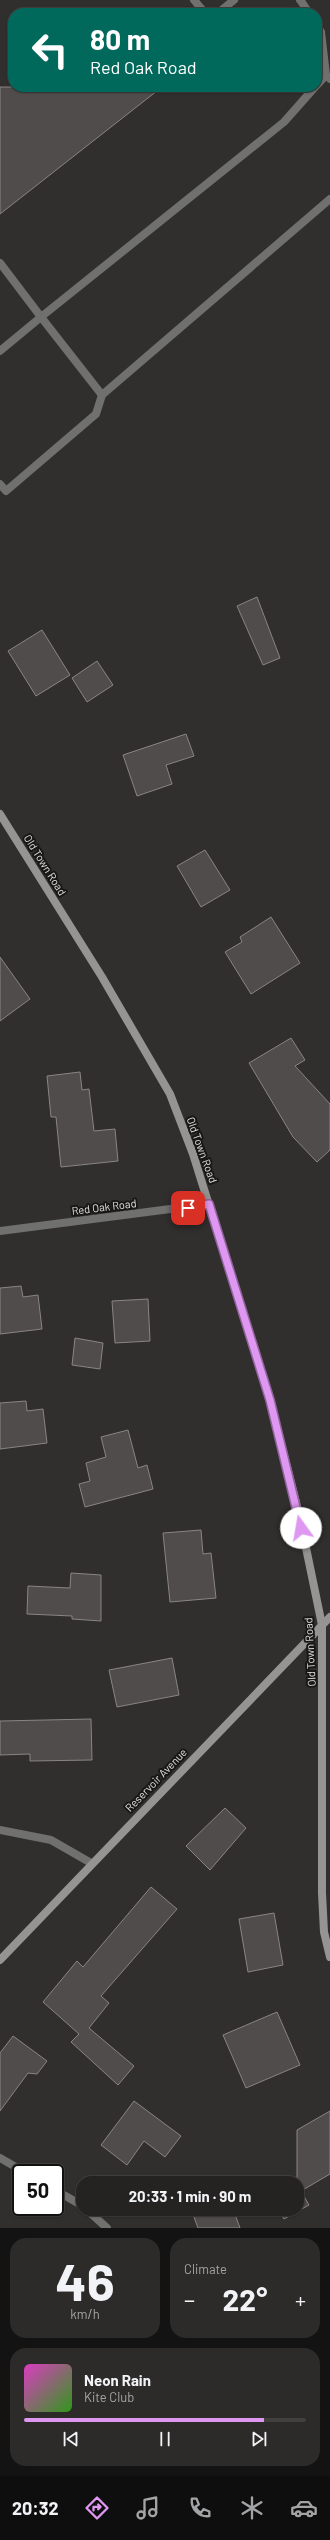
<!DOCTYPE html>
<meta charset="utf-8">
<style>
body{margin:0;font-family:Barlow,sans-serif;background:#2d2b2a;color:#f1f3f6;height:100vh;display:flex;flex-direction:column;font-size:15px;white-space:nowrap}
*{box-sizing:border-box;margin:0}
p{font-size:13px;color:#a3a4a5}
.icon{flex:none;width:22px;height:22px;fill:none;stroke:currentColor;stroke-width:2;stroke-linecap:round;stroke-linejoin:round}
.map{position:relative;height:2228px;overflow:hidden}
.side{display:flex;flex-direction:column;gap:10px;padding:10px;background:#141313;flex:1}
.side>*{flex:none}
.hud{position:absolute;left:8px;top:8px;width:314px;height:84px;border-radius:16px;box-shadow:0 1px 3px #0004,0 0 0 1px #424040;background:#00695c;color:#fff;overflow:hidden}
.speed{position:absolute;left:12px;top:2164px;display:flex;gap:8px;font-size:20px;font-weight:700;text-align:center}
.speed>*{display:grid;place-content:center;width:52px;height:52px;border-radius:50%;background:#252322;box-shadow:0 1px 3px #0004,0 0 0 1px #424040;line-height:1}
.speed .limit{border:2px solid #111;border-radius:6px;background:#fff;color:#111}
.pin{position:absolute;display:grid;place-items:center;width:34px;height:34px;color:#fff;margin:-17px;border-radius:8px;box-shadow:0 2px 6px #0006}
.me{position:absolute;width:44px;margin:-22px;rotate:347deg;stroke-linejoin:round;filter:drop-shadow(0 0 3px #0008)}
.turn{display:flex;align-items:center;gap:14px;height:84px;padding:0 16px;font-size:18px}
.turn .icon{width:52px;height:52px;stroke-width:2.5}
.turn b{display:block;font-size:28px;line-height:34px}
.big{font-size:30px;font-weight:700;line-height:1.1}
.side .tile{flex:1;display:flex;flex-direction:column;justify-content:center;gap:6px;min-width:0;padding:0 14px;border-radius:16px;background:#2d2b2a}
.side .dial{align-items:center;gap:0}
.dial b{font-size:52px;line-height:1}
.song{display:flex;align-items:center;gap:12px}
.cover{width:48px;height:48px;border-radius:6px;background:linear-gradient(135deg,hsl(310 70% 55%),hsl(110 70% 35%))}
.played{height:4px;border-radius:2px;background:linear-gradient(90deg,#df98f1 85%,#424040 85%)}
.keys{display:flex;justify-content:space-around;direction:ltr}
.heat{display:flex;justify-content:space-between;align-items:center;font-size:22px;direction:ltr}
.side .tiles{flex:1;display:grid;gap:10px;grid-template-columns:1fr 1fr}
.tile:last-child{grid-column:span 2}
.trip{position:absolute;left:76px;top:2176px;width:228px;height:40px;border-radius:16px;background:#252322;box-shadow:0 1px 3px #0004,0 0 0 1px #424040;font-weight:700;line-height:40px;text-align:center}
.tab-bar{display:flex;height:64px;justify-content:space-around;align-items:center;background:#0f0e0e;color:#a3a4a5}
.tab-bar .icon{width:28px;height:28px}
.tab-bar .current{color:#df98f1}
.tab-bar b{font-size:18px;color:#f1f3f6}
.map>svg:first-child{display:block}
.building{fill:#504c4b;stroke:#888583}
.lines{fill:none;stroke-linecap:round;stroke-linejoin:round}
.lane{stroke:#70706e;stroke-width:8}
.street{stroke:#70706e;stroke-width:8}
.secondary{stroke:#959492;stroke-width:8}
.route-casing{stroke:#91639d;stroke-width:10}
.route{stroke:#df98f1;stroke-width:7}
.labels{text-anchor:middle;stroke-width:4;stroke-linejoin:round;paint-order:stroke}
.street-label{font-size:11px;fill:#e1dfde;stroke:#181716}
</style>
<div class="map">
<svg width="330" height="2228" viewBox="0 0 330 2228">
<rect width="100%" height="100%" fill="#312f2d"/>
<!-- building -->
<g class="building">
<path d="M0,87H162L0,214Z"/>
<path d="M257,597L280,658L263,665L237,606Z"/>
<path d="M42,630L70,675L36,696L8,651Z"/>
<path d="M97,661L113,685L87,702L72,678Z"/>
<path d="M186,734L194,756L166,765L172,784L137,796L123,755Z"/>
<path d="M205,850L230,890L201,907L177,866Z"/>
<path d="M271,917L300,963L251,994L225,952L242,942L240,937Z"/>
<path d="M0,957L30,999L0,1021Z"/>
<path d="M291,1038L305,1060L295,1066L330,1104V1150L317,1162L293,1137L249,1063Z"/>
<path d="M80,1072L82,1090L89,1089L94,1131L115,1129L118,1161L61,1167L56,1117H51L47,1076Z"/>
<path d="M21,1286L23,1297L38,1295L42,1329L0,1334V1288Z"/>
<path d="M148,1299L150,1341L115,1343L112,1301Z"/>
<path d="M75,1338L103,1343L100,1369L72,1365Z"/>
<path d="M26,1401L27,1411L43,1409L47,1443L0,1449V1403Z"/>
<path d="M128,1430L138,1468L147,1465L153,1489L85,1507L79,1484L90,1481L86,1463L106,1457L101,1437Z"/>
<path d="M201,1530L203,1554L211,1553L216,1598L170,1602L163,1533Z"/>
<path d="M71,1573L101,1575V1621L72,1619V1616L27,1614L28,1586L70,1588Z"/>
<path d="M172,1658L179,1695L117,1707L109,1670Z"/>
<path d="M91,1719L92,1760L30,1761V1754L0,1755V1721Z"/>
<path d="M225,1808L246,1828L210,1870L186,1846Z"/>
<path d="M151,1887L177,1909L101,1996L109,2003L89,2028L134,2066L118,2085L71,2042L79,2034L43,2002L77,1961L83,1967Z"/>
<path d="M274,1913L283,1965L248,1972L239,1919Z"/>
<path d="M277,2012L300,2065L246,2088L223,2035Z"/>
<path d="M13,2036L47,2061L37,2074L28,2073L0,2111V2053Z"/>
<path d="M134,2101L181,2136L165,2157L144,2141L127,2165L101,2145Z"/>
<path d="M330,2111V2174L301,2191L309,2205L284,2219L278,2209H297V2130Z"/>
<path d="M191,2209H233L240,2228H198Z"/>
</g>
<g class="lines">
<!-- lane -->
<g class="lane">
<path d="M194,0L205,13"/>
<path d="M301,1L309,13"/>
<path d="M218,13L234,0"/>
<path d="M317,26L321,32L326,75L330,79"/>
<path d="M317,85L326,75"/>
<path d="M315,87L284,122L41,317L102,395L330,199"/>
<path d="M0,263L41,317L0,351"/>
<path d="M0,484L6,491L96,414L102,395"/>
</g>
<!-- street -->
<g class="street">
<path d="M300,0L301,1"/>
<path d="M0,1231L209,1204"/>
<path d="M0,1830L51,1840L91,1863"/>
<path d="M0,2158L26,2173"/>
<path d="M55,2190L83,2206"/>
<path d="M86,2209L107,2228"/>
</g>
<!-- secondary -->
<g class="secondary">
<path d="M0,814L102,977L170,1094L193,1154L270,1400L299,1514L322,1625V1893L324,1932L330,1957"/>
<path d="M0,1960L330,1617"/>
</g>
</g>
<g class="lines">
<defs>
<path id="route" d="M188,1208L209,1204L270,1400L301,1528"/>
</defs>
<!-- route casing -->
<use href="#route" class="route-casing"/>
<!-- route -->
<use href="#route" class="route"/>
</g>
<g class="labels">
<!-- street labels -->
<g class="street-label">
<text transform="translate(45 865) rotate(58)" y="4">Old Town Road</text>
<text transform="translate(202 1150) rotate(70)" y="4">Old Town Road</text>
<text transform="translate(104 1207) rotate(-7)" y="4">Red Oak Road</text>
<text transform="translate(310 1652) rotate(-93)" y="4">Old Town Road</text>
<text transform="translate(156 1780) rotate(-46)" y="4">Reservoir Avenue</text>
</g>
</g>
</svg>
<div class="speed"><div class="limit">50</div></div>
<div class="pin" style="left:188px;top:1208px;background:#d93025"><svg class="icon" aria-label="arrive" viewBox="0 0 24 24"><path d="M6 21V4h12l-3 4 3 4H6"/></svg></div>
<svg class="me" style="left:301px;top:1528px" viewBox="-20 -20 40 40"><circle r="19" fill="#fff"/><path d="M0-13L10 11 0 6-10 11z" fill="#df98f1"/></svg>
<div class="trip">20:33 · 1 min · 90 m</div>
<div class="hud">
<div class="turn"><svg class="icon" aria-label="left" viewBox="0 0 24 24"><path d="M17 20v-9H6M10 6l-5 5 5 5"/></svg><div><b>80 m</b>Red Oak Road</div></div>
</div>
</div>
<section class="side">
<div class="tiles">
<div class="tile dial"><b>46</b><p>km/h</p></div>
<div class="tile"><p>Climate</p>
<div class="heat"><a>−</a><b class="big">22°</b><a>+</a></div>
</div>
<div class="tile">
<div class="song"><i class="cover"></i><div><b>Neon Rain</b><p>Kite Club</p></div></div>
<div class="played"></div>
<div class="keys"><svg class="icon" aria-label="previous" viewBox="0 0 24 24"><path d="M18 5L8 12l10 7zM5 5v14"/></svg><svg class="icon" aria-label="pause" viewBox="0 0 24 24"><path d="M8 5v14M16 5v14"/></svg><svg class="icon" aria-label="next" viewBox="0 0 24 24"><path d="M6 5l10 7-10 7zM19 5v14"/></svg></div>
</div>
</div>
</section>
<nav class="tab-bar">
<b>20:32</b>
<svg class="icon current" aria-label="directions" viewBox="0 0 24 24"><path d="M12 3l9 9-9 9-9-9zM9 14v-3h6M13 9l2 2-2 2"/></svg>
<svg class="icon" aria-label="music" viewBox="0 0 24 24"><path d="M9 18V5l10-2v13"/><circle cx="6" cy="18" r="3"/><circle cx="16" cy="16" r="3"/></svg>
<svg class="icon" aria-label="phone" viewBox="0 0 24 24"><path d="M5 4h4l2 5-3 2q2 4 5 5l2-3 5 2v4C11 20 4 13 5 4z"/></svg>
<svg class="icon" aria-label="climate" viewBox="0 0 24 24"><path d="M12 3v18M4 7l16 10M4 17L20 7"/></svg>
<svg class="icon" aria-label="car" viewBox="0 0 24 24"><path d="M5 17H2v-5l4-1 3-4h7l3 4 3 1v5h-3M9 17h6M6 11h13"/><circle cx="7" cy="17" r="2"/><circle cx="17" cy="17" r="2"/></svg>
</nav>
